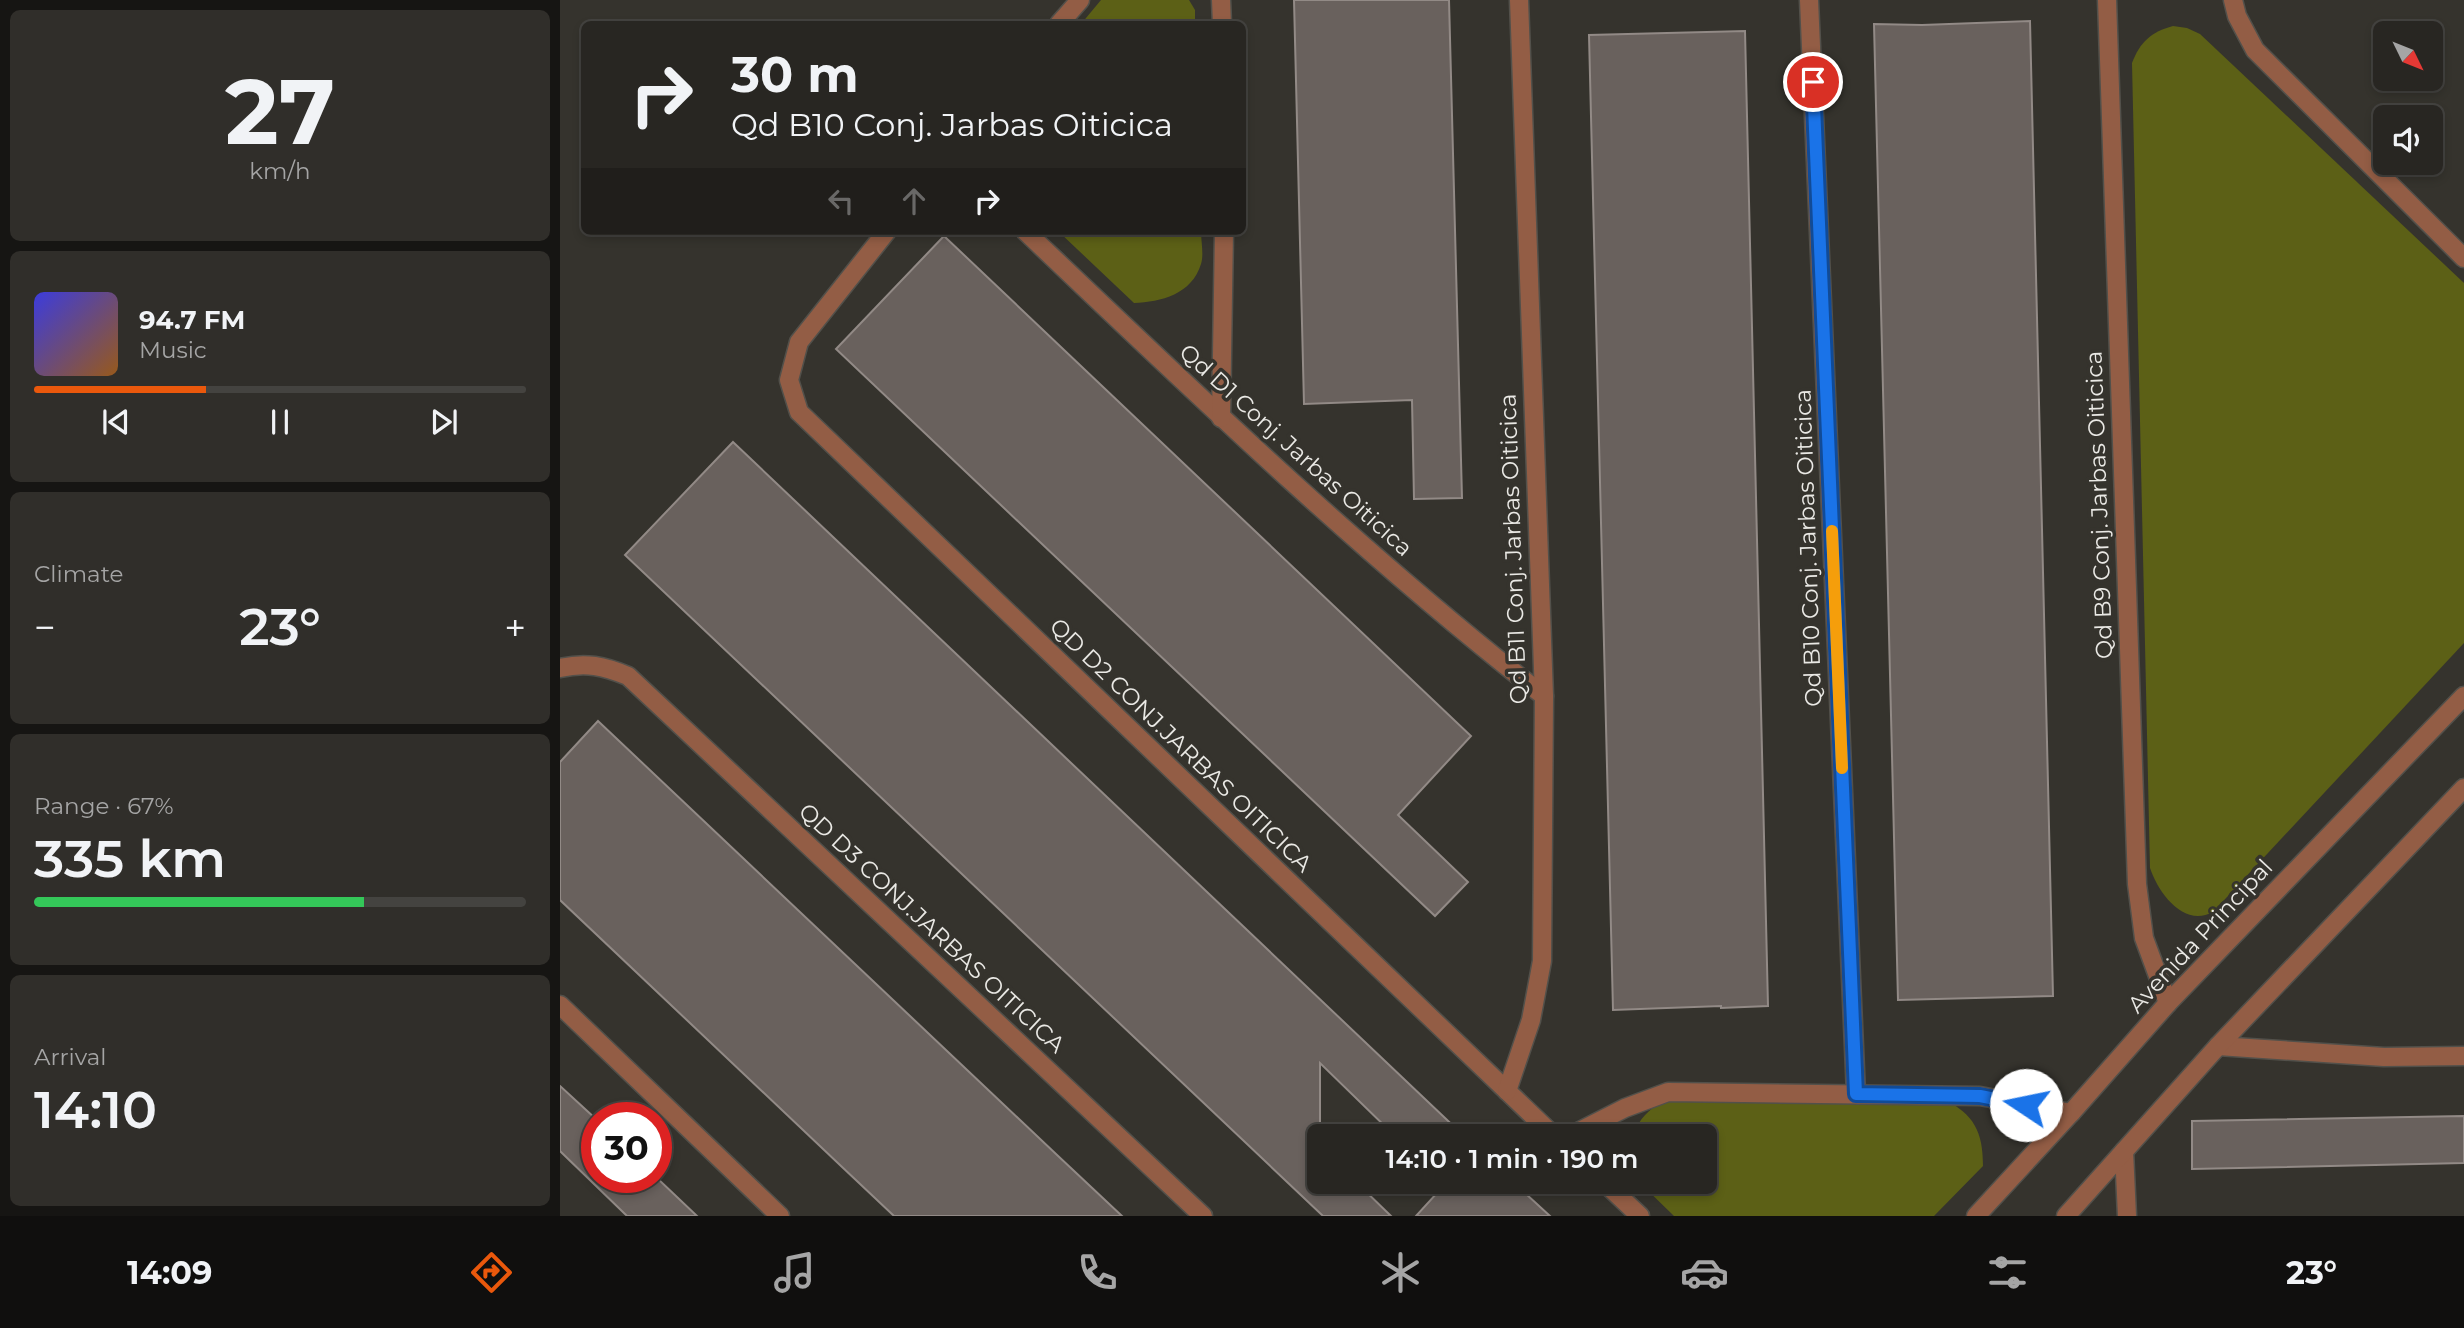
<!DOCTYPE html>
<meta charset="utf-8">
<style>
body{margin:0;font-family:Montserrat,sans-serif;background:#302e2a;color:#f1f3f6;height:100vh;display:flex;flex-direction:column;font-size:26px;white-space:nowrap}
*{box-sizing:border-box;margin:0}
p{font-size:23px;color:#a5a5a5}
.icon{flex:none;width:38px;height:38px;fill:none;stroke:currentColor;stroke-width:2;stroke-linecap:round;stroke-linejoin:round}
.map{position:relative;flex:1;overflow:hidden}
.details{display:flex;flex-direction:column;gap:10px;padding:10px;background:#161513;width:560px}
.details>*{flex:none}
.guide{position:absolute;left:21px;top:21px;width:665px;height:214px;border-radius:10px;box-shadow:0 4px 10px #0003,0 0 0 2px #444340;background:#282622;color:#f1f3f6;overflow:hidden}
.needle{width:46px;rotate:133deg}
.controls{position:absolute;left:1813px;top:21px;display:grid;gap:14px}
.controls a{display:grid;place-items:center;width:70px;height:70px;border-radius:10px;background:#282622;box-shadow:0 4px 10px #0003,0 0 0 2px #444340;font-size:35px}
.speed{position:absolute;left:21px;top:1102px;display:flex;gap:14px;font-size:35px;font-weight:700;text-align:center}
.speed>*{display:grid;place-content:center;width:91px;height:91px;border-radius:50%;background:#282622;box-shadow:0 4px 10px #0003,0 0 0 2px #444340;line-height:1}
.speed .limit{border:10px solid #d22;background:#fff;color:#111}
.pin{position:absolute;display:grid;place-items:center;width:60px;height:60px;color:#fff;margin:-30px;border:4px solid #fff;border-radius:50%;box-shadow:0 2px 7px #0007}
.me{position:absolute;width:77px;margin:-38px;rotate:281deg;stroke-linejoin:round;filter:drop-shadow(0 0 5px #0008)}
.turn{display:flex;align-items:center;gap:24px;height:147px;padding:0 35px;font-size:32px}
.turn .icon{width:91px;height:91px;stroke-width:2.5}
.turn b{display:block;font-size:49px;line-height:60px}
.lanes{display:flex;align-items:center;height:66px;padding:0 35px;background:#0003;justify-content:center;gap:35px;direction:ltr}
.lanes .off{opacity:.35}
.big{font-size:52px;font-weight:600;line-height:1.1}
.details .tile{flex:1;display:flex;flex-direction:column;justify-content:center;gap:10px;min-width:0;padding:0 24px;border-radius:10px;background:#302e2a}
.details .dial{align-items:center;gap:0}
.dial b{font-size:91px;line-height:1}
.song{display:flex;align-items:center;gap:21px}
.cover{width:84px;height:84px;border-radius:10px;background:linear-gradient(135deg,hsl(240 70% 55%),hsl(30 70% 35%))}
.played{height:7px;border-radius:4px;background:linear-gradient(90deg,#ea580c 35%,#444340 35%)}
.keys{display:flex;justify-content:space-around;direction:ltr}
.heat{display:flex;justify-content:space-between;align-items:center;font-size:38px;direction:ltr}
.charge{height:10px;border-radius:5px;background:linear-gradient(90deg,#34c759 67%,#444340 0)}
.trip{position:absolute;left:747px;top:1124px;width:410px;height:70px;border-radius:10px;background:#282622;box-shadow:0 4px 10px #0003,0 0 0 2px #444340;font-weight:600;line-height:70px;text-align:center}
.menu{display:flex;height:112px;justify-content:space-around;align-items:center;background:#100f0e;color:#a5a5a5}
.menu .icon{width:49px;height:49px}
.menu .current{color:#ea580c}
.menu b{font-size:32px;color:#f1f3f6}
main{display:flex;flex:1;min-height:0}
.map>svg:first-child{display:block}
.green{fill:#5c6016}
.building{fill:#69615d;stroke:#928a86;stroke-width:2}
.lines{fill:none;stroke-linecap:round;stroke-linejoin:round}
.street-casing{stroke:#52504a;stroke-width:21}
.street{stroke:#935d45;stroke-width:18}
.route-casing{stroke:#114b97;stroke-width:18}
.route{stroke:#1a73e8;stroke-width:12}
.slow{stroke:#f59e0b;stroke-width:12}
.labels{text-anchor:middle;stroke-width:7;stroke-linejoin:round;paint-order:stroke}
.street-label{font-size:23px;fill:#eae9e5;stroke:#35332d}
</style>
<main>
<section class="details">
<div class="tile dial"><b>27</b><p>km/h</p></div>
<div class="tile">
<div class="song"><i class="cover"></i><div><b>94.7 FM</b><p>Music</p></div></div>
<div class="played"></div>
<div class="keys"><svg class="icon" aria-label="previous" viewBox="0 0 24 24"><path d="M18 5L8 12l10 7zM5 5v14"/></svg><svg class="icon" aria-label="pause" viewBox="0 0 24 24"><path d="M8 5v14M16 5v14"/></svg><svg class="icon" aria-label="next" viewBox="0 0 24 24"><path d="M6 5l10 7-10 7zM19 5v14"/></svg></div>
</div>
<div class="tile"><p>Climate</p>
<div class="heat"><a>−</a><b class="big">23°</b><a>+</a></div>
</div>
<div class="tile"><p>Range · 67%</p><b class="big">335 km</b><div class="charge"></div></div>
<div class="tile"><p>Arrival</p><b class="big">14:10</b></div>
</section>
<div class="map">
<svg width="1904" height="1216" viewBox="0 0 1904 1216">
<rect width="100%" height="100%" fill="#35332d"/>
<!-- green -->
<g class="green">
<path d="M541,0H629L635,10V24H521Z"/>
<path d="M1613,26L1627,28L1640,34L1904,283V643L1653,912C1623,928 1598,892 1590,868L1572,63C1580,42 1591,32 1613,26Z"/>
<path d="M498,231H641C641,241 644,255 641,264C632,294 601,302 574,303Z"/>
<path d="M1384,1099C1414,1115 1423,1131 1423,1166L1374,1216H1114L1078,1181H1144V1136H1073C1079,1118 1089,1110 1104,1100Z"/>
</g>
<!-- building -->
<g class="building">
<path d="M734,0H889L902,498L854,499L852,400L744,404Z"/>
<path d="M1470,21L1493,996L1338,1000L1314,24L1362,25Z"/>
<path d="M1185,31L1208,1006L1161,1008V1006L1053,1010L1029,35Z"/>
<path d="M384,236L911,736L838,815L908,882L875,916L276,349Z"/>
<path d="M173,442L904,1136H835L760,1063V1136H748L760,1147V1181H795L831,1216H763L65,555Z"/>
<path d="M38,721L496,1154L562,1216H334L281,1166L0,900V762Z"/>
<path d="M0,1086L37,1120V1178H97L137,1216H67L0,1151Z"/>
<path d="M1904,1116V1163L1632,1169V1121Z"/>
<path d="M888,1181H952L990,1216H856Z"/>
</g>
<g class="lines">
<defs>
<g id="street">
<path d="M661,0L662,24"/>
<path d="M1249,0L1296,1094"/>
<path d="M1547,0L1577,884L1584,938L1608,1003"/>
<path d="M1673,0L1677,16L1695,50L1904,258"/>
<path d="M499,24L520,0"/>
<path d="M327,231L239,342L229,380L239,412L994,1136"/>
<path d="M465,231C633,391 801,553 984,696"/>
<path d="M661,418L664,231"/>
<path d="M0,668C26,662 44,666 68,676L643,1216"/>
<path d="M0,1005L220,1216"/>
<path d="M1658,1046L1824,1057L1904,1056"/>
<path d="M947,1091L971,1020L982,961L984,696L959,0"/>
<path d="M1010,1136L1065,1108L1108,1092L1420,1096L1511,1113"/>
<path d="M1564,1151L1567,1216"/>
<path d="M1043,1181L1080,1216"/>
<path d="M1416,1216L1511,1113L1608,1003L1904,696"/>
<path d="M1506,1216L1658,1046L1904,788"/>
</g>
</defs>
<!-- street casing -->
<use href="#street" class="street-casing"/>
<!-- street -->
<use href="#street" class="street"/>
</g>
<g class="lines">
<defs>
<path id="route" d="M1253,82L1296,1094L1420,1096L1466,1105"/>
</defs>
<!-- route casing -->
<use href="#route" class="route-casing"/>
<!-- route -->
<use href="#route" class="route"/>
<!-- slow -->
<path class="slow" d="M1272,531L1282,768"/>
</g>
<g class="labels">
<!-- street labels -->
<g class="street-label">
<text transform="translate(736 450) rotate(42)" y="8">Qd D1 Conj. Jarbas Oiticica</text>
<text transform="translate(1539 505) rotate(-92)" y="8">Qd B9 Conj. Jarbas Oiticica</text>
<text transform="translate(1248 548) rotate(-92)" y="8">Qd B10 Conj. Jarbas Oiticica</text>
<text transform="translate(953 549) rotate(-92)" y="8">Qd B11 Conj. Jarbas Oiticica</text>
<text transform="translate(621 745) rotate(44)" y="8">QD D2 CONJ.JARBAS OITICICA</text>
<text transform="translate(372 928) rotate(43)" y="8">QD D3 CONJ.JARBAS OITICICA</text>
<text transform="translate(1640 936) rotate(-47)" y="8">Avenida Principal</text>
</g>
</g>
</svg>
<div class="controls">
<a><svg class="needle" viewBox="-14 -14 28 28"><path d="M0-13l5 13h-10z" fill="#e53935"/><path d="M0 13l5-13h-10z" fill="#a5a5a5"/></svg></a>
<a><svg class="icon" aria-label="sound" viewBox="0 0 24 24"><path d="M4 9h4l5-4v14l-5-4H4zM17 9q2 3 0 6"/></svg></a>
</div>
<div class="speed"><div class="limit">30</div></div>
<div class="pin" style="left:1253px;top:82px;background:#d93025"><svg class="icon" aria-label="arrive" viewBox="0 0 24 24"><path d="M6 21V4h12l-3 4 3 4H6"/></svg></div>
<svg class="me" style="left:1466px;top:1105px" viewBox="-20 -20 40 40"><circle r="19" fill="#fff"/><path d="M0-13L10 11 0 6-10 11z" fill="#1a73e8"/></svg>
<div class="trip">14:10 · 1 min · 190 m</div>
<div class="guide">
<div class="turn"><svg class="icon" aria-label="right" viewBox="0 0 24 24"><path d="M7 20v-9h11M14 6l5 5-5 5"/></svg><div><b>30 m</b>Qd B10 Conj. Jarbas Oiticica</div></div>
<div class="lanes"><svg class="icon off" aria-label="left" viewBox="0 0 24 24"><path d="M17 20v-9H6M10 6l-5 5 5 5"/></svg><svg class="icon off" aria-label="ahead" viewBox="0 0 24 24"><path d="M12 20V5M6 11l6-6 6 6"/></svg><svg class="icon" aria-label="right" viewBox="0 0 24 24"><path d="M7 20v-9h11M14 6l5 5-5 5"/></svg></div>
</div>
</div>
</main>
<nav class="menu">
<b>14:09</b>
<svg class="icon current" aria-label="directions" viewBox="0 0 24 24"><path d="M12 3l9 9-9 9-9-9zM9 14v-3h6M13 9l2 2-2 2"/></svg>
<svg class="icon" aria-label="music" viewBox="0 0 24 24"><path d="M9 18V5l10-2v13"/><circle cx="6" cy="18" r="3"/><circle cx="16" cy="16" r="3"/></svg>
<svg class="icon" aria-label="phone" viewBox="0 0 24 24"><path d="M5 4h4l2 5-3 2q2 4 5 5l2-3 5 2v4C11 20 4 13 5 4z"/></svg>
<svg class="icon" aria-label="climate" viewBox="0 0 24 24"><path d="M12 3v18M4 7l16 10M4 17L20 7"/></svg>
<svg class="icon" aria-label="car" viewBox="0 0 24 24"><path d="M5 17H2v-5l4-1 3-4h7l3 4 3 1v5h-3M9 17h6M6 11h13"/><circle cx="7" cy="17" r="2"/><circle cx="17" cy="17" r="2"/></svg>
<svg class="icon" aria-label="filters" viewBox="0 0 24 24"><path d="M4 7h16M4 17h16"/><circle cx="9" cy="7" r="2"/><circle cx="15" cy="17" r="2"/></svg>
<b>23°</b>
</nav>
